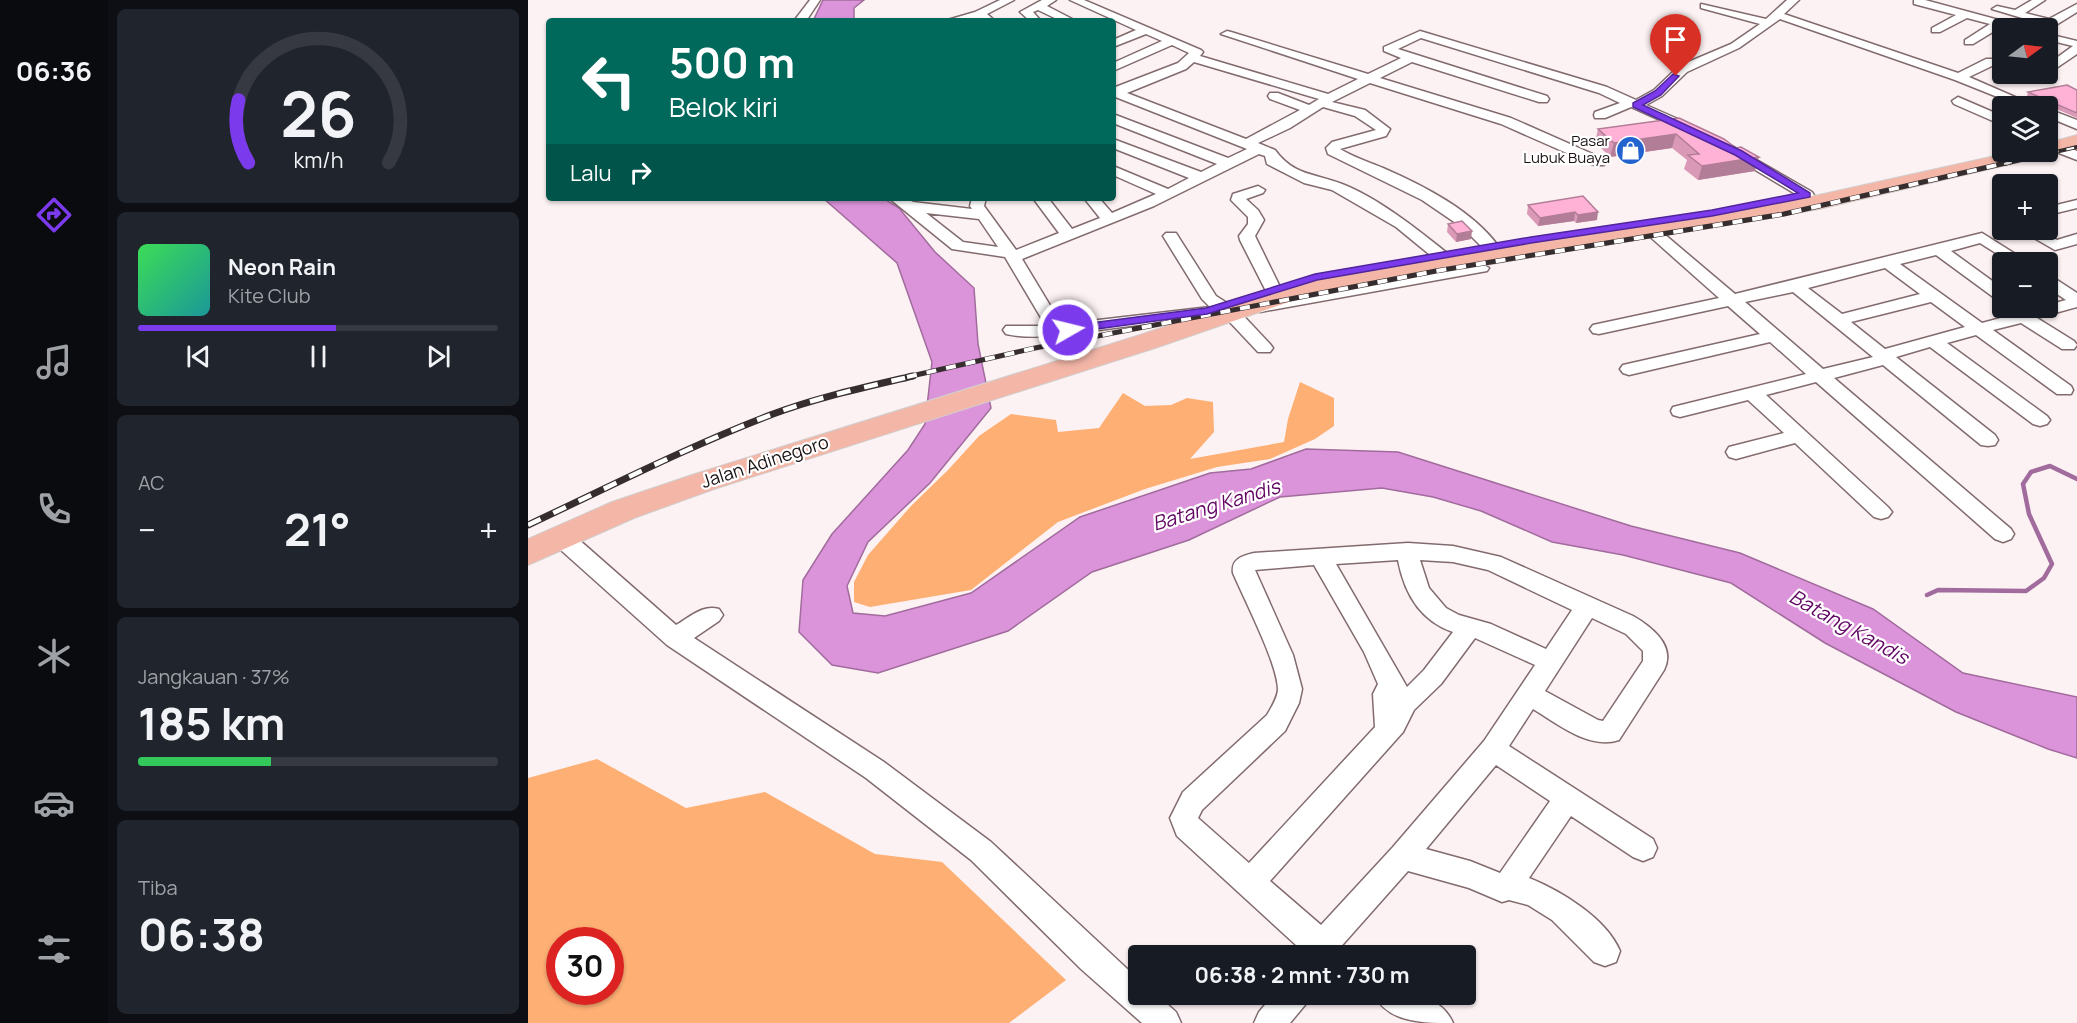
<!DOCTYPE html>
<html lang="id">
<meta charset="utf-8">
<style>
body{margin:0;font-family:Manrope,sans-serif;background:#20242c;color:#f1f3f6;height:100vh;display:flex;flex-direction:column;font-size:22px;white-space:nowrap}
*{box-sizing:border-box;margin:0}
p{font-size:20px;color:#9ea1a6}
.icon{flex:none;width:33px;height:33px;fill:none;stroke:currentColor;stroke-width:2;stroke-linecap:round;stroke-linejoin:round}
.map{position:relative;flex:1;overflow:hidden}
.drawer{display:flex;flex-direction:column;gap:9px;padding:9px;background:#0d0f14;width:420px}
.drawer>*{flex:none}
.top-card{position:absolute;left:18px;top:18px;width:570px;height:183px;border-radius:6px;box-shadow:0 2px 4px #0004;background:#00695c;color:#fff;overflow:hidden}
.needle{width:39px;rotate:75deg}
.fabs{position:absolute;left:1464px;top:18px;display:grid;gap:12px}
.fabs a{display:grid;place-items:center;width:66px;height:66px;border-radius:6px;background:#171b24;box-shadow:0 2px 4px #0004;font-size:30px}
.speed{position:absolute;left:18px;top:927px;display:flex;gap:12px;font-size:30px;font-weight:700;text-align:center}
.speed>*{display:grid;place-content:center;width:78px;height:78px;border-radius:50%;background:#171b24;box-shadow:0 2px 4px #0004;line-height:1}
.speed .limit{border:9px solid #d22;background:#fff;color:#111}
.pin{position:absolute;display:grid;place-items:center;width:51px;height:51px;color:#fff;margin:-62px -26px;border-radius:50% 50% 50% 0;rotate:-45deg;box-shadow:0 0 6px #0007}
.pin .icon{rotate:45deg}
.me{position:absolute;width:66px;margin:-33px;rotate:82deg;stroke-linejoin:round;filter:drop-shadow(0 0 4px #0008)}
.turn{display:flex;align-items:center;gap:21px;height:126px;padding:0 24px;font-size:27px}
.turn .icon{width:78px;height:78px;stroke-width:2.5}
.turn b{display:block;font-size:42px;line-height:51px}
.then{display:flex;align-items:center;height:57px;padding:0 24px;background:#0003;gap:12px;font-size:22px}
.big{font-size:45px;font-weight:700;line-height:1.1}
.drawer .card{flex:1;display:flex;flex-direction:column;justify-content:center;gap:9px;min-width:0;padding:0 21px;border-radius:9px;background:#20242c}
.drawer .dial{align-items:center;gap:0}
.dial svg{height:156px;overflow:visible;fill:none;stroke:#363941;stroke-width:7;stroke-linecap:round;text-anchor:middle}
.dial text{fill:#f1f3f6;stroke:none}
.song{display:flex;align-items:center;gap:18px}
.cover{width:72px;height:72px;border-radius:9px;background:linear-gradient(135deg,hsl(130 70% 55%),hsl(180 70% 35%))}
.played{height:6px;border-radius:3px;background:linear-gradient(90deg,#7c3aed 55%,#363941 55%)}
.keys{display:flex;justify-content:space-around;direction:ltr}
.heat{display:flex;justify-content:space-between;align-items:center;font-size:33px;direction:ltr}
.charge{height:9px;border-radius:4px;background:linear-gradient(90deg,#34c759 37%,#363941 0)}
.trip{position:absolute;left:600px;top:945px;width:348px;height:60px;border-radius:6px;background:#171b24;box-shadow:0 2px 4px #0004;font-weight:700;line-height:60px;text-align:center}
main{display:flex;flex:1;min-height:0}
.menu{display:flex;flex-direction:column;width:108px;justify-content:space-around;align-items:center;background:#090b0e;color:#9ea1a6}
.menu .icon{width:42px;height:42px}
.menu .active{color:#7c3aed}
.menu b{font-size:27px;color:#f1f3f6}
.map>svg:first-child{display:block}
.green{fill:#feaf74;fill-rule:evenodd}
.water{fill:#db93d9;stroke:#a16c9d;stroke-width:1.5}
.lines{fill:none;stroke-linecap:round;stroke-linejoin:round}
.stream{stroke:#a16c9d;stroke-width:4.5}
.minor-casing{stroke:#826b6e;stroke-width:3}
.highway-casing{stroke:#d1cfcf;stroke-width:2}
.minor{fill:#fff;fill-rule:evenodd}
.highway{fill:#f3b6a7;fill-rule:evenodd}
.rail-far2-casing{stroke:#362d2e;stroke-width:4}
.rail-far1-casing{stroke:#362d2e;stroke-width:5}
.rail-casing{stroke:#362d2e;stroke-width:7}
.rail-far2{stroke:#fff;stroke-width:2;stroke-dasharray:8;stroke-linecap:butt}
.rail-far1{stroke:#fff;stroke-width:4;stroke-dasharray:10;stroke-linecap:butt}
.rail{stroke:#fff;stroke-width:4.5;stroke-dasharray:14;stroke-linecap:butt}
.wall{fill:#db99b8}
.shaded-wall{fill:#b27d96}
.building{fill:#ffb2d6;stroke:#b27d96;stroke-width:1.5}
.route{fill:#7c3aed;stroke:#51269a;stroke-width:1.5}
.labels{text-anchor:middle;stroke-width:4.5;stroke-linejoin:round;paint-order:stroke}
.far-poi-label{font-size:15px;fill:#191011;stroke:#fff;text-anchor:end}
.street-label{font-size:18px;fill:#191011;stroke:#fff}
.water-label{font-size:20px;font-style:italic;fill:#600662;stroke:#fff}
</style>
<main>
<nav class="menu">
<b>06:36</b>
<svg class="icon active" aria-label="directions" viewBox="0 0 24 24"><path d="M12 3l9 9-9 9-9-9zM9 14v-3h6M13 9l2 2-2 2"/></svg>
<svg class="icon" aria-label="music" viewBox="0 0 24 24"><path d="M9 18V5l10-2v13"/><circle cx="6" cy="18" r="3"/><circle cx="16" cy="16" r="3"/></svg>
<svg class="icon" aria-label="phone" viewBox="0 0 24 24"><path d="M5 4h4l2 5-3 2q2 4 5 5l2-3 5 2v4C11 20 4 13 5 4z"/></svg>
<svg class="icon" aria-label="climate" viewBox="0 0 24 24"><path d="M12 3v18M4 7l16 10M4 17L20 7"/></svg>
<svg class="icon" aria-label="car" viewBox="0 0 24 24"><path d="M5 17H2v-5l4-1 3-4h7l3 4 3 1v5h-3M9 17h6M6 11h13"/><circle cx="7" cy="17" r="2"/><circle cx="17" cy="17" r="2"/></svg>
<svg class="icon" aria-label="filters" viewBox="0 0 24 24"><path d="M4 7h16M4 17h16"/><circle cx="9" cy="7" r="2"/><circle cx="15" cy="17" r="2"/></svg>
</nav>
<section class="drawer">
<div class="card dial"><svg viewBox="0 0 100 80">
<path d="M14 69A42 42 0 1 1 86 69"/>
<path d="M14 69A42 42 0 0 1 9 37" stroke="#7c3aed"/>
<text x="50" y="56" font-size="32" font-weight="700">26</text>
<text x="50" y="72" font-size="11">km/h</text>
</svg></div>
<div class="card">
<div class="song"><i class="cover"></i><div><b>Neon Rain</b><p>Kite Club</p></div></div>
<div class="played"></div>
<div class="keys"><svg class="icon" aria-label="previous" viewBox="0 0 24 24"><path d="M18 5L8 12l10 7zM5 5v14"/></svg><svg class="icon" aria-label="pause" viewBox="0 0 24 24"><path d="M8 5v14M16 5v14"/></svg><svg class="icon" aria-label="next" viewBox="0 0 24 24"><path d="M6 5l10 7-10 7zM19 5v14"/></svg></div>
</div>
<div class="card"><p>AC</p>
<div class="heat"><a>−</a><b class="big">21°</b><a>+</a></div>
</div>
<div class="card"><p>Jangkauan · 37%</p><b class="big">185 km</b><div class="charge"></div></div>
<div class="card"><p>Tiba</p><b class="big">06:38</b></div>
</section>
<div class="map">
<svg width="1549" height="1023" viewBox="0 0 1549 1023">
<rect width="100%" height="100%" fill="#fdf2f3"/>
<!-- green -->
<g class="green">
<path d="M772,382L806,398V426L787,439L742,459L689,467L617,489L530,522L443,590L342,607L326,602V582L340,555L383,506L420,470L451,436L483,414L528,420L530,432L571,428L595,393L617,406L643,405L659,398L685,402L686,432L662,459L756,442L760,419Z"/>
<path d="M69,759L158,808L237,792L347,854L414,862L538,980L481,1023H0V778ZM32,940H82V992H32Z"/>
</g>
<!-- water -->
<g class="water">
<path d="M295,0H336L326,8V21H285Z"/>
<path d="M295,198H355L371,208L407,252L446,288L450,344L463,408L402,483L340,542L319,586L325,613L357,616L443,593L552,517L682,473L723,469L778,449L870,452L1103,526L1212,553L1345,609L1435,673L1549,697V758L1520,749L1428,712L1297,643L1203,583L1095,555L1024,542L953,511L905,497L854,488L752,497L661,540L564,572L480,631L350,673L304,665L271,632L275,580L304,534L380,450L397,424L404,362L369,263Z"/>
</g>
<g class="lines">
<!-- stream -->
<path class="stream" d="M1399,595L1410,590L1498,591L1516,578L1524,564L1501,514L1495,484L1503,472L1522,466L1549,479"/>
<defs>
<g id="minor">
<path d="M282,0H292L278,21H266Z"/>
<path d="M472,0H486L459,14L467,21H454L449,18L436,21H416L447,12Z"/>
<path d="M514,0H528L519,6L548,21H533L510,10L505,12L513,21H502L492,12Z"/>
<path d="M542,0H556L673,50L675,52L672,56L800,94L830,79L693,34L699,31L703,32L840,74L873,58L856,51V47L892,31L1079,87L1108,100L1126,90L1151,66L1203,44L1232,24L1173,8V4L1238,19L1259,0H1271L1256,14L1430,73L1458,59H1466V65L1441,77L1508,106H1492L1427,80L1252,19L1211,48L1159,72L1134,96L1118,105L1170,128L1172,131L1165,135L1103,107L1077,118H1067L1066,115L1067,112L1092,103L1071,93L893,38L870,49L1019,96L1021,99L1019,102H1011L884,62L852,78L983,118L1076,159L1078,162L1076,165H1066L973,124L842,83L804,102L837,110L862,129L858,136L812,149C825,157 841,162 855,168C896,186 944,210 971,247L969,250H957L935,228L894,200L800,154L798,148L804,142L848,130L827,116L795,107L762,128L730,143L747,150C766,176 786,173 814,184C850,198 889,229 919,253L921,256L919,259H907L868,227L804,190L776,183L739,164L737,156L731,154L626,206L494,259L529,317L536,324L682,307L674,299L635,236L638,233H648L688,296L710,310L742,344L745,348L742,352H730L698,318L687,310L685,315L679,316L532,335C514,337 496,338 478,334L475,330L478,326H518L477,257L424,249L361,198H378L385,202L444,209L442,206L444,198H458L456,206L488,250L531,233L505,198H520L544,229L572,218L556,198H571L584,213L628,194L585,175V166L640,189L661,178L585,148V139L673,172L689,164L585,123V114L700,158L719,149L585,96V88L650,63L661,53L644,45L585,71V63L634,41L618,34L585,47V40L608,30ZM666,62L791,99L781,105L750,93H742L740,96L742,99L772,110L718,139L599,93L658,69ZM398,213L451,219L470,247L435,242Z"/>
<path d="M1386,0H1397L1493,26L1495,28L1473,27L1445,44H1437V40L1462,24L1439,18L1412,32H1404V28L1428,15L1386,4Z"/>
<path d="M1504,0H1517L1497,13L1521,19L1549,4V12L1520,30L1510,28L1514,24L1464,9L1469,6L1487,10Z"/>
<path d="M1520,34L1549,41V54L1521,73L1520,64L1545,46L1520,40Z"/>
<path d="M1430,97L1474,116V125L1426,104L1424,101Z"/>
<path d="M1520,109L1549,120V129L1520,117Z"/>
<path d="M1528,143L1549,151V160L1523,150L1521,147L1523,144Z"/>
<path d="M1204,146L1284,192L1286,195L1279,199L1274,198L1199,153L1197,150Z"/>
<path d="M730,186L737,190L735,193L718,199L730,210L736,220L727,236L753,289L745,294L737,289L712,240L711,236L720,224V217L703,200L705,194Z"/>
<path d="M1549,200V208L1520,215V207Z"/>
<path d="M1124,226L1129,228L1207,294L1454,233L1500,262H1482L1452,243L1423,251L1474,288V300L1468,299L1408,255L1372,264L1454,323L1510,308H1520V305L1538,300L1520,288V276L1526,278L1549,293V307L1509,318L1546,341L1549,345L1546,349H1534L1493,323L1465,330L1543,386L1545,390L1543,394H1529L1448,335L1419,343L1519,416L1522,420L1519,424L1512,426L1505,424L1402,347L1368,357L1467,435L1470,440L1467,445L1460,446L1453,445L1355,365L1306,378L1483,529L1486,534L1483,539L1475,542L1467,539L1288,382L1238,395L1360,507L1364,512L1360,517L1353,519L1346,517L1267,443L1208,459L1201,457L1198,452L1201,447L1256,433L1220,400L1152,417L1145,415L1143,411L1145,407L1278,374L1242,342L1101,375L1095,373L1092,369L1095,365L1232,334L1200,306L1071,334L1065,333L1062,329L1065,325L1191,298L1119,234L1116,231ZM1357,268L1392,294L1314,314L1280,288ZM1265,292L1345,357L1295,369L1217,302ZM1403,302L1437,327L1357,349L1323,322Z"/>
<path d="M1492,230H1510L1529,240L1549,234V244L1527,250Z"/>
<path d="M953,263L961,268L959,271L732,312L724,307L732,302Z"/>
<path d="M33,529L41,531L148,625C162,617 175,604 191,609L195,615L191,621L166,638L356,762L463,842L610,979V994H628L648,1012L653,1023H614L553,969L443,860L338,778L139,645L25,543L22,537L25,531Z"/>
<path d="M880,543L925,546L973,557L1105,616C1124,627 1148,646 1136,670L1091,740C1061,750 1030,724 1005,709L981,746L1125,839L1129,848L1125,857L1115,861L1105,857L1043,816L1001,878C1033,891 1078,918 1092,951L1088,962L1077,966L1066,962L1024,920L1000,905L981,900L974,902L941,888L880,871L809,951L810,956H780L649,836L642,818L655,792L739,715C743,708 749,699 750,690C750,664 716,599 705,573C703,559 714,556 726,553ZM870,560C876,592 892,621 925,632L896,670L879,687L808,564ZM892,560L925,562L960,570L1044,610L1018,649L963,624L931,615L918,608L901,588ZM786,565L836,652L850,684L845,694L847,727L721,863L670,818L674,810L757,731L771,703L774,689L765,655L727,570ZM1064,618L1098,634L1115,651V661L1075,721L1070,720L1017,691ZM947,638L1007,665L956,741L865,847L793,925L742,881L875,732L886,710L913,684ZM968,765L1022,801L972,873L942,861L898,849Z"/>
<path d="M746,994H781L777,1005L762,1023H726L731,1012Z"/>
<path d="M846,994C875,994 911,991 925,1023C896,1023 859,1023 846,994Z"/>
</g>
<path id="highway" d="M1549,135V147L1517,156L1291,209L784,294L630,347L186,489L106,518L0,565V539L84,502L164,475L612,335L770,282L1291,195L1485,152H1520V143Z"/>
</defs>
<!-- minor casing -->
<use href="#minor" class="minor-casing"/>
<!-- highway casing -->
<use href="#highway" class="highway-casing"/>
<!-- minor -->
<use href="#minor" class="minor"/>
<!-- highway -->
<use href="#highway" class="highway"/>
<defs>
<path id="rail-far2" d="M1476,164L1549,147"/>
<path id="rail-far1" d="M379,377L507,348L908,271L1256,214L1482,162"/>
<path id="rail" d="M0,525C81,487 161,446 245,414C290,397 338,387 385,376"/>
</defs>
<!-- rail-far2 casing -->
<use href="#rail-far2" class="rail-far2-casing"/>
<!-- rail-far1 casing -->
<use href="#rail-far1" class="rail-far1-casing"/>
<!-- rail casing -->
<use href="#rail" class="rail-casing"/>
<!-- rail-far2 -->
<use href="#rail-far2" class="rail-far2"/>
<!-- rail-far1 -->
<use href="#rail-far1" class="rail-far1"/>
<!-- rail -->
<use href="#rail" class="rail"/>
</g>
<!-- wall -->
<g class="wall">
<path d="M1549,90V118L1499,96L1500,92Z"/>
<path d="M1151,118L1227,171L1170,180L1156,169L1159,160L1144,148L1082,157L1067,142L1070,129Z"/>
<path d="M1055,196L1069,220L1048,223L1046,221L1010,226L999,214L1000,205Z"/>
<path d="M920,224L943,239L928,242L919,232Z"/>
</g>
<!-- shaded-wall -->
<g class="shaded-wall">
<path d="M1148,134L1144,148L1082,157L1086,143Z"/>
<path d="M1231,157L1227,171L1170,180L1174,166Z"/>
<path d="M1047,212L1046,221L1010,226L1012,218Z"/>
<path d="M1070,212L1069,220L1048,223L1050,215Z"/>
<path d="M944,231L943,239L928,242L929,234Z"/>
</g>
<!-- building -->
<g class="building">
<path d="M1539,85L1549,90V113L1500,92Z"/>
<path d="M1151,118L1196,139L1208,148L1213,147L1231,157L1174,166L1160,155L1171,154L1148,134L1086,143L1070,129Z"/>
<path d="M1055,196L1070,212L1050,215L1047,212L1012,218L1000,205Z"/>
<path d="M934,221L944,231L929,234L920,224Z"/>
</g>
<!-- route -->
<path class="route" d="M1145,74L1151,76L1133,95L1115,105L1214,151L1282,193V197L1184,216L1003,243L789,280L679,314L540,333L535,330L540,326L678,308L787,274L1003,237L1184,210L1270,193L1207,155L1105,107V103L1127,91Z"/>
<!-- icons -->
<defs>
<symbol id="shop-disc" viewBox="-11 -11 22 22"><circle r="9.5" fill="#2363d0" stroke="#fff"/><path d="M-5-2.5h2.3a2.7 3.5 0 0 1 5.4 0H5L5.5 6h-11ZM-1.5-2.5h3a1.5 2.3 0 0 0-3 0Z" fill="#fff"/></symbol>
</defs>
<g fill-rule="evenodd">
<use href="#shop-disc" x="1086" y="134" width="33" height="33"/>
</g>
<g class="labels">
<!-- far-poi labels -->
<g class="far-poi-label">
<text x="1082" y="146">Pasar<tspan x="1082" dy="17">Lubuk Buaya</tspan></text>
</g>
<!-- street labels -->
<g class="street-label">
<text transform="translate(237 462) rotate(-18)" y="6">Jalan Adinegoro</text>
</g>
<!-- water labels -->
<g class="water-label">
<text transform="translate(688 505) rotate(-17)" y="7">Batang Kandis</text>
<text transform="translate(1321 627) rotate(29)" y="7">Batang Kandis</text>
</g>
</g>
</svg>
<div class="fabs">
<a><svg class="needle" viewBox="-14 -14 28 28"><path d="M0-13l5 13h-10z" fill="#e53935"/><path d="M0 13l5-13h-10z" fill="#9ea1a6"/></svg></a>
<a><svg class="icon" aria-label="layers" viewBox="0 0 24 24"><path d="M12 4l9 5-9 5-9-5zM3 14l9 5 9-5"/></svg></a>
<a>+</a>
<a>−</a>
</div>
<div class="speed"><div class="limit">30</div></div>
<div class="pin" style="left:1148px;top:76px;background:#d93025"><svg class="icon" aria-label="arrive" viewBox="0 0 24 24"><path d="M6 21V4h12l-3 4 3 4H6"/></svg></div>
<svg class="me" style="left:540px;top:330px" viewBox="-20 -20 40 40"><circle r="17" fill="#7c3aed" stroke="#fff" stroke-width="3"/><path d="M0-11L8 9 0 5-8 9z" fill="#fff"/></svg>
<div class="trip">06:38 · 2 mnt · 730 m</div>
<div class="top-card">
<div class="turn"><svg class="icon" aria-label="left" viewBox="0 0 24 24"><path d="M17 20v-9H6M10 6l-5 5 5 5"/></svg><div><b>500 m</b>Belok kiri</div></div>
<div class="then">Lalu<svg class="icon" aria-label="right" viewBox="0 0 24 24"><path d="M7 20v-9h11M14 6l5 5-5 5"/></svg></div>
</div>
</div>
</main>
